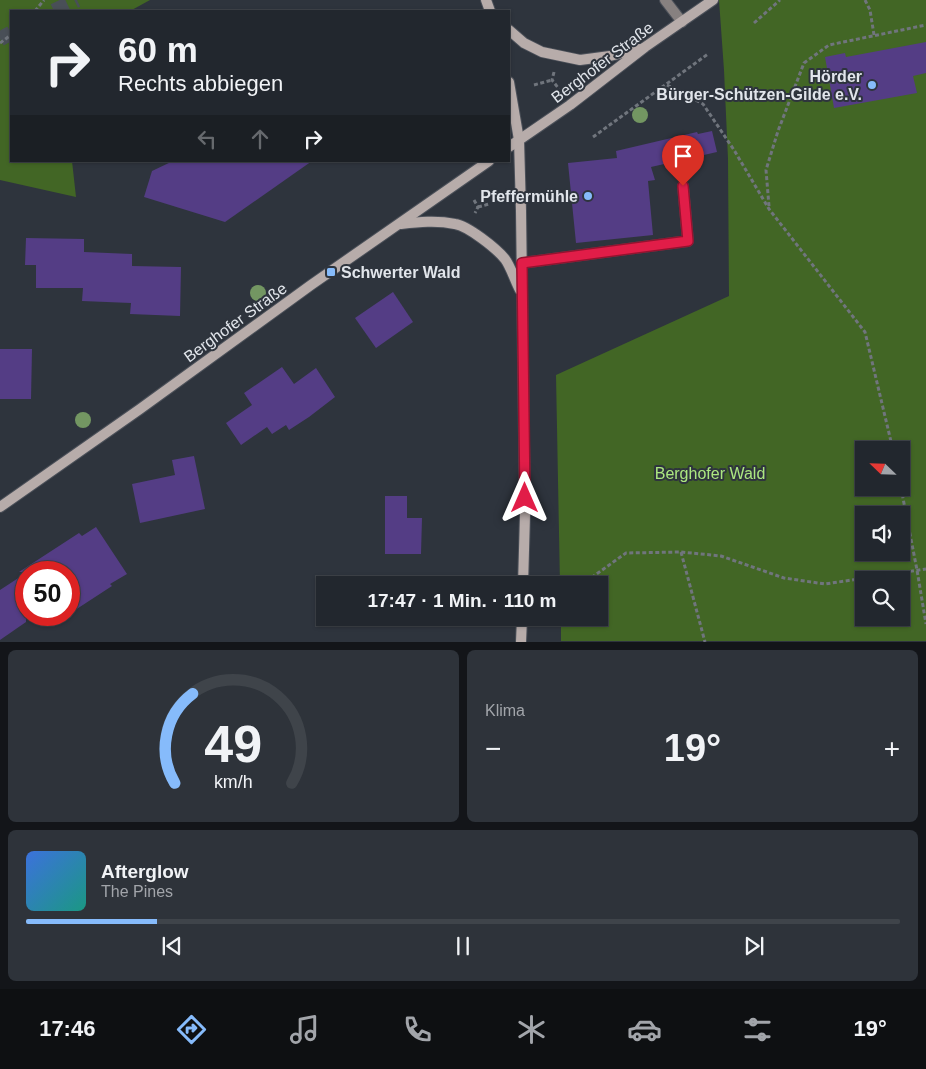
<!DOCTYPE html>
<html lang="de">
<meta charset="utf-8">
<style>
body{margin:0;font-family:Arial,sans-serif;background:#2e333a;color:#f1f3f6;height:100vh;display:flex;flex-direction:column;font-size:19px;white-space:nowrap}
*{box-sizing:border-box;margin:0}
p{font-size:16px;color:#a2a5aa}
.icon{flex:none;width:28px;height:28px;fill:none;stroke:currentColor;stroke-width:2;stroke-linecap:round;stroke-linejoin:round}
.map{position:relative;height:642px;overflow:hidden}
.drawer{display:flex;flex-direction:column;gap:8px;padding:8px;background:#131519;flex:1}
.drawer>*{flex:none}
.top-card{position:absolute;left:10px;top:10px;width:500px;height:152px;border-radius:0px;box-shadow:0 1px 4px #0004,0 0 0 1px #3f444a;background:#22272e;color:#f1f3f6;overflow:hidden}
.needle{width:32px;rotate:293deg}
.tools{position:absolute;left:855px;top:441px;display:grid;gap:10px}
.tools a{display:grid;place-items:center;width:55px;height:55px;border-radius:0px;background:#22272e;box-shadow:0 1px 4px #0004,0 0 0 1px #3f444a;font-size:25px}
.speed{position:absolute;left:15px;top:561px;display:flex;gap:10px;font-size:25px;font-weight:700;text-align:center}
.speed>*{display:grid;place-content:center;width:65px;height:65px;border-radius:50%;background:#22272e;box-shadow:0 1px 4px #0004,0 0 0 1px #3f444a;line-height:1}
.speed .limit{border:8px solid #d22;background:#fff;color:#111}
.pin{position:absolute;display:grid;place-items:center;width:42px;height:42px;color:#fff;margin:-51px -21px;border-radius:50% 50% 50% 0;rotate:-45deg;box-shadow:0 0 5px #0007}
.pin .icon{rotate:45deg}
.me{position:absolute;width:55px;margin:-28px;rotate:0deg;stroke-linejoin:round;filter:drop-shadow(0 0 4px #0008)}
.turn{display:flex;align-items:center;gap:18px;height:105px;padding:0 25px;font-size:22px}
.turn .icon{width:65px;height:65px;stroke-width:2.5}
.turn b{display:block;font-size:35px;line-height:42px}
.lanes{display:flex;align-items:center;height:48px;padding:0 25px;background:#0003;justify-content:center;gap:25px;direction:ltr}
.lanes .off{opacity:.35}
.big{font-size:38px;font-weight:600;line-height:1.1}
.drawer .card{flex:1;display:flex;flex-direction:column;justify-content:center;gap:8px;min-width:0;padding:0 18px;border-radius:8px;background:#2e333a}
.drawer .dial{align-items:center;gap:0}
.dial svg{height:130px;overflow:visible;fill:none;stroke:#3f444a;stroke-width:7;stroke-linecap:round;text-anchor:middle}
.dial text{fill:#f1f3f6;stroke:none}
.song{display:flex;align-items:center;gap:15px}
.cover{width:60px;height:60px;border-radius:8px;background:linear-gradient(135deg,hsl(220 70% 55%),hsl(170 70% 35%))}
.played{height:5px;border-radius:2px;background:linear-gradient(90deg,#86bbfb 15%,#3f444a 15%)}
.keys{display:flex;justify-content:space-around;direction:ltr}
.heat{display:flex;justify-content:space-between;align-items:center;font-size:28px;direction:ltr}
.drawer .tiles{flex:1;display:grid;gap:8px;grid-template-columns:1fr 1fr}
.card:last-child{grid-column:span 2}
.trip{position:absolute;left:316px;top:576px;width:292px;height:50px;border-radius:0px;background:#22272e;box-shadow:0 1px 4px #0004,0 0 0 1px #3f444a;font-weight:600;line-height:50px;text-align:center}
.menu{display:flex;height:80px;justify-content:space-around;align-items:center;background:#0e1012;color:#a2a5aa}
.menu .icon{width:35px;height:35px}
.menu .on{color:#86bbfb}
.menu b{font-size:22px;color:#f1f3f6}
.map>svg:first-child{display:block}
.green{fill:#426625;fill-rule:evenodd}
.building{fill:#543d85}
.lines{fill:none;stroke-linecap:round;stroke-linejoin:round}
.highway-tunnel{stroke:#494f57;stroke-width:15;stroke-dasharray:15 8;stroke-linecap:butt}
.lane-casing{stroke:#4b5059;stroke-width:12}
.secondary-casing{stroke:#4b5059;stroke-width:12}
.path{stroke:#70757d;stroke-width:3;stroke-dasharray:4 2.5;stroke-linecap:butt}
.lane{stroke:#878180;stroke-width:10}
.secondary{stroke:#b7acaa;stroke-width:10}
.tree{fill:#739662}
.route-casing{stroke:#92132f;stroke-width:12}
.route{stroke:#e11d48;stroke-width:9}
.poi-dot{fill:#86bbfb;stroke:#2e343d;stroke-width:2}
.labels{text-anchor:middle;stroke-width:4;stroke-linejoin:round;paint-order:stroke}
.street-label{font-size:16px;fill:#e1e5eb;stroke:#2e343d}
.poi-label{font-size:16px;font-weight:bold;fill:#e1e5eb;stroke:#2e343d;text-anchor:end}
.park-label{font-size:16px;fill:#ace780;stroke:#2e343d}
</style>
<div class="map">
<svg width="926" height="642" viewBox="0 0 926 642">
<rect width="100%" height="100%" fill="#2e343d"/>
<!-- green -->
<g class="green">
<path d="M0,0H150L130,11H11V161H72L76,197L0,180Z"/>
<path d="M719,0H926V641H561V618H600V585H560L556,375L729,296L728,159L724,70ZM864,450H901V488H864ZM864,515H901V552H864ZM864,580H901V618H864Z"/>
</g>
<!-- building -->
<g class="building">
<path d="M926,42V73L913,76L917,93L834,108L825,57L845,53L846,57Z"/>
<path d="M712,131L717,152L651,167L655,180L648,181L653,235L576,243L568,163L617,158L616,151L697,132L698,134Z"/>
<path d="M173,161H312L225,222L144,197L152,171Z"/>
<path d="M26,238L84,239V252L132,254V266L181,267L180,316L130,314L131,303L82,301L83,288H36V265H25Z"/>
<path d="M393,292L413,322L376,348L355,318Z"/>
<path d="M0,349H32L31,399H0Z"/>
<path d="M282,367L294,384L316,368L335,397L309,417L289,430L286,425L272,434L267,427L241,445L226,423L252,405L244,393Z"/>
<path d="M194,456L205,509L140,523L132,484L175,475L172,460Z"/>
<path d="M385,496H407V518H422L421,554H385Z"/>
<path d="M96,527L127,574L110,584L112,586L69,614V572H19L79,533L82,536Z"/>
<path d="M26,573V622L0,640V590Z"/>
</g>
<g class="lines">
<!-- highway-tunnel -->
<g class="highway-tunnel">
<path d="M54,11L77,0"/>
<path d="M0,39L11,33"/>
</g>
<defs>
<g id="lane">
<path d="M665,0L682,22"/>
<path d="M522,263L688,241L683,186"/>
</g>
<g id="secondary">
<path d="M486,0L490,11"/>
<path d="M509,30L524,43L542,52L580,60L610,56L639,49"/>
<path d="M509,82L519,140L521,211L525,515L523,585"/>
<path d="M509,147L570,105L645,47L713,0"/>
<path d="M401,224C418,222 437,220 455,224C468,226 496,248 505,259C511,267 515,281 520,290"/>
<path d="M0,507L140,409L311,285L489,161"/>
<path d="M521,642L522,618"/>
</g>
</defs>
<!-- lane casing -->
<use href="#lane" class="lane-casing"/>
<!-- secondary casing -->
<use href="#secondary" class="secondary-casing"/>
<!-- path -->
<g class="path">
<path d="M865,0L870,10L874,35"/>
<path d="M35,11L44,0"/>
<path d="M754,23L780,0"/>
<path d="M0,43L11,35"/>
<path d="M554,72L552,80L559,89"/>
<path d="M534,85L552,80"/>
<path d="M667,85L703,104L734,150L769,209L865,332L893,450"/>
<path d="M593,137L708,54"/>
<path d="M474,200L478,207L475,213"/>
<path d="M769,206L766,170L778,131L804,63L829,45L926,25"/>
<path d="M478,207L489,204"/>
<path d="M901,488L917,570L926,624"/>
<path d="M681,552L705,642"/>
<path d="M581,585L626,553L681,552L721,556L784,578L825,584L926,569"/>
</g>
<!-- lane -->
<use href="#lane" class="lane"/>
<!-- secondary -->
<use href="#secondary" class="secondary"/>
</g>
<!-- trees -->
<g class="tree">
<circle cx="640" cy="115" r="8"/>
<circle cx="258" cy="293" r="8"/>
<circle cx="83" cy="420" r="8"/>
</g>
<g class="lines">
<defs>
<path id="route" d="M525,498L522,263L688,241L683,186"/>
</defs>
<!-- route casing -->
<use href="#route" class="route-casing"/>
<!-- route -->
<use href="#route" class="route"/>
</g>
<!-- markers -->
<g class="poi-dot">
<circle cx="872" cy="85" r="5"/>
<circle cx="588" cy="196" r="5"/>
<rect x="326" y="267" width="10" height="10" rx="2.5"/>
</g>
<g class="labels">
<!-- street labels -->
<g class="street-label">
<text transform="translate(602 62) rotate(-37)" y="6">Berghofer Straße</text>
<text transform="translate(235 322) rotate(-36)" y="6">Berghofer Straße</text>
</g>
<!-- poi labels -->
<g class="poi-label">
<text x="862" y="82">Hörder<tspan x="862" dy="18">Bürger-Schützen-Gilde e.V.</tspan></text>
<text x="578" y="202">Pfeffermühle</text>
<text x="341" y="278" text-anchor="start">Schwerter Wald</text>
</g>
<!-- park labels -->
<g class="park-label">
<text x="710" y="479">Berghofer Wald</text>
</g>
</g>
</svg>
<div class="tools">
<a><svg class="needle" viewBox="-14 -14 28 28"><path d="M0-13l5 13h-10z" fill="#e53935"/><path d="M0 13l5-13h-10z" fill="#a2a5aa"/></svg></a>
<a><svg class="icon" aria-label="sound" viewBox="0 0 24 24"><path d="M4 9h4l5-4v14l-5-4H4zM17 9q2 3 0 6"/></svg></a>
<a><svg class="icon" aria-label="search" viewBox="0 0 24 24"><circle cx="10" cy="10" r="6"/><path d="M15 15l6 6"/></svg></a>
</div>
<div class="speed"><div class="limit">50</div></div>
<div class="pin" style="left:683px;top:186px;background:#d93025"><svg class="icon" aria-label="arrive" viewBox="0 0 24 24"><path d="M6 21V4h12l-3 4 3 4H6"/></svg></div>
<svg class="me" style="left:525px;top:498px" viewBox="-20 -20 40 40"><path d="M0-17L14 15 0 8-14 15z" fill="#e11d48" stroke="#fff" stroke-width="4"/></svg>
<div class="trip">17:47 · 1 Min. · 110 m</div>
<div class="top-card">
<div class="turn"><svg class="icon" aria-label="right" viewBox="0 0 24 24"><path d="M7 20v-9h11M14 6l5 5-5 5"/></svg><div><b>60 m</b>Rechts abbiegen</div></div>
<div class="lanes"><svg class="icon off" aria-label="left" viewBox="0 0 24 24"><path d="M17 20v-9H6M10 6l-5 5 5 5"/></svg><svg class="icon off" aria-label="ahead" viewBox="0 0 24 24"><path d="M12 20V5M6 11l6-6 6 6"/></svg><svg class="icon" aria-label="right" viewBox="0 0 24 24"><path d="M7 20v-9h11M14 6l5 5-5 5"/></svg></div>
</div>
</div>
<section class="drawer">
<div class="tiles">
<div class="card dial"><svg viewBox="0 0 100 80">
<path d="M14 69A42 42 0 1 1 86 69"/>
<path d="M14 69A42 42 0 0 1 25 14" stroke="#86bbfb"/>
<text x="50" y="56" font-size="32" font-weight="700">49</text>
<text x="50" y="72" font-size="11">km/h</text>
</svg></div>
<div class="card"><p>Klima</p>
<div class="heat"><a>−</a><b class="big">19°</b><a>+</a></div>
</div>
<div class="card">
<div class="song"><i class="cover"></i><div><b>Afterglow</b><p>The Pines</p></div></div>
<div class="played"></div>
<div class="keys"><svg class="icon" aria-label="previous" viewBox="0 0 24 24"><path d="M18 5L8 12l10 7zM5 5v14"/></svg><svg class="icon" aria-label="pause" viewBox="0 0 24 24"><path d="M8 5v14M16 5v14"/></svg><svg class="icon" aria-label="next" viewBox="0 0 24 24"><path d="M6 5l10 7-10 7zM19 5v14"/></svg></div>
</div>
</div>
</section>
<nav class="menu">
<b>17:46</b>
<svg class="icon on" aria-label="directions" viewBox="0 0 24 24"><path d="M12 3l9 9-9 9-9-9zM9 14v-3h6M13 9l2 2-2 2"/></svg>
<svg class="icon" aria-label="music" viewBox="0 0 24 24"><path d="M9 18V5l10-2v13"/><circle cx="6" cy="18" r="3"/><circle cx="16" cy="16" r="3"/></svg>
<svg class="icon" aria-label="phone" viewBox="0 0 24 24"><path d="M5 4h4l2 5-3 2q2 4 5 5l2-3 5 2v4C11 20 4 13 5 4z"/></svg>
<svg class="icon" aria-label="climate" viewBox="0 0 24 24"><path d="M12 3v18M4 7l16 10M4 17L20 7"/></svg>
<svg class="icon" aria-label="car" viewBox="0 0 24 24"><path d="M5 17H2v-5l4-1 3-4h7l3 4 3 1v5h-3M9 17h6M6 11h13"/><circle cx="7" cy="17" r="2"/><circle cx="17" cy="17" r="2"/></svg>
<svg class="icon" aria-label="filters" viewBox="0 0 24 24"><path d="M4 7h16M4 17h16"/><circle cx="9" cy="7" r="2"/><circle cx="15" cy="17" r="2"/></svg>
<b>19°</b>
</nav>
